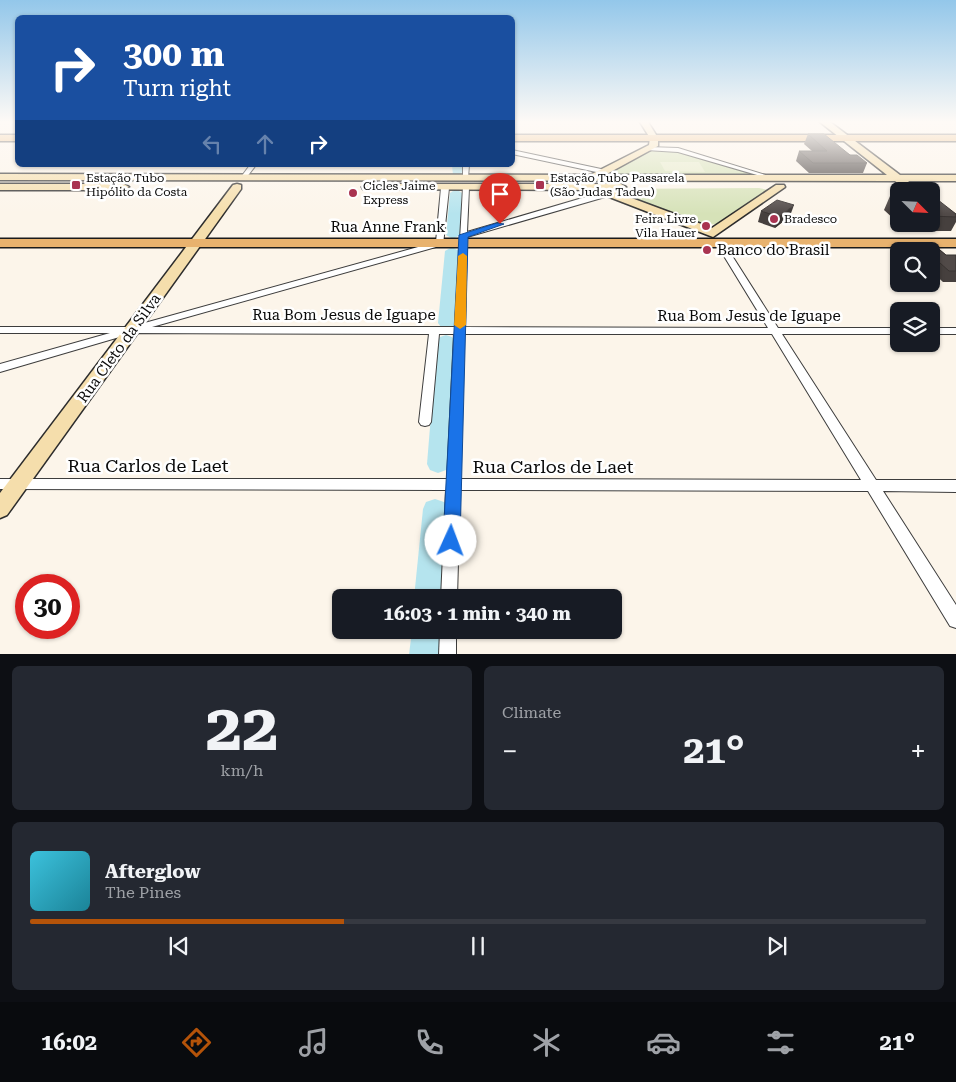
<!DOCTYPE html>
<meta charset="utf-8">
<style>
body{margin:0;font-family:"Roboto Serif",serif;background:#242831;color:#f1f3f6;height:100vh;display:flex;flex-direction:column;font-size:19px;white-space:nowrap}
*{box-sizing:border-box;margin:0}
p{font-size:16px;color:#9ea1a6}
.icon{flex:none;width:28px;height:28px;fill:none;stroke:currentColor;stroke-width:2;stroke-linecap:round;stroke-linejoin:round}
.map{position:relative;height:654px;overflow:hidden}
.drawer{display:flex;flex-direction:column;gap:12px;padding:12px;background:#0d0f14;flex:1}
.drawer>*{flex:none}
.guide{position:absolute;left:15px;top:15px;width:500px;height:152px;border-radius:8px;box-shadow:0 1px 4px #0004;background:#1a4fa0;color:#fff;overflow:hidden}
.needle{width:32px;rotate:114deg}
.buttons{position:absolute;left:890px;top:182px;display:grid;gap:10px}
.buttons a{display:grid;place-items:center;width:50px;height:50px;border-radius:8px;background:#171b24;box-shadow:0 1px 4px #0004;font-size:25px}
.speed{position:absolute;left:15px;top:574px;display:flex;gap:10px;font-size:25px;font-weight:700;text-align:center}
.speed>*{display:grid;place-content:center;width:65px;height:65px;border-radius:50%;background:#171b24;box-shadow:0 1px 4px #0004;line-height:1}
.speed .limit{border:8px solid #d22;background:#fff;color:#111}
.pin{position:absolute;display:grid;place-items:center;width:42px;height:42px;color:#fff;margin:-51px -21px;border-radius:50% 50% 50% 0;rotate:-45deg;box-shadow:0 0 5px #0007}
.pin .icon{rotate:45deg}
.me{position:absolute;width:55px;margin:-28px;rotate:2deg;stroke-linejoin:round;filter:drop-shadow(0 0 4px #0008)}
.turn{display:flex;align-items:center;gap:18px;height:105px;padding:0 25px;font-size:22px}
.turn .icon{width:65px;height:65px;stroke-width:2.5}
.turn b{display:block;font-size:35px;line-height:42px}
.lanes{display:flex;align-items:center;height:48px;padding:0 25px;background:#0003;justify-content:center;gap:25px;direction:ltr}
.lanes .off{opacity:.35}
.big{font-size:38px;font-weight:700;line-height:1.1}
.drawer .widget{flex:1;display:flex;flex-direction:column;justify-content:center;gap:8px;min-width:0;padding:0 18px;border-radius:8px;background:#242831}
.drawer .dial{align-items:center;gap:0}
.dial b{font-size:65px;line-height:1}
.song{display:flex;align-items:center;gap:15px}
.cover{width:60px;height:60px;border-radius:8px;background:linear-gradient(135deg,hsl(190 70% 55%),hsl(190 70% 35%))}
.played{height:5px;border-radius:2px;background:linear-gradient(90deg,#b45309 35%,#363941 35%)}
.keys{display:flex;justify-content:space-around;direction:ltr}
.heat{display:flex;justify-content:space-between;align-items:center;font-size:28px;direction:ltr}
.drawer .tiles{flex:1;display:grid;gap:12px;grid-template-columns:1fr 1fr}
.widget:last-child{grid-column:span 2}
.trip{position:absolute;left:332px;top:589px;width:290px;height:50px;border-radius:8px;background:#171b24;box-shadow:0 1px 4px #0004;font-weight:700;line-height:50px;text-align:center}
.menu{display:flex;height:80px;justify-content:space-around;align-items:center;background:#090b0e;color:#9ea1a6}
.menu .icon{width:35px;height:35px}
.menu .selected{color:#b45309}
.menu b{font-size:22px;color:#f1f3f6}
.map>svg:first-child{display:block}
.green{fill:#d6e2b8}
.pitch{fill:#e6ebc9}
.lines{fill:none;stroke-linecap:round;stroke-linejoin:round}
.river{fill:#b5e4ee;fill-rule:evenodd}
.street-casing{stroke:#3d3d3d;stroke-width:2}
.secondary-casing{stroke:#2c2c2c;stroke-width:3}
.primary-casing{stroke:#1b1b1b;stroke-width:3}
.street{fill:#fff;fill-rule:evenodd}
.secondary{fill:#f5deac;fill-rule:evenodd}
.primary{fill:#e8b26e;fill-rule:evenodd}
.wall{fill:#46403e}
.shaded-wall{fill:#393432}
.building{fill:#514a48;stroke:#393432}
.route{fill:#1a73e8;stroke:#114b97}
.slow{fill:#f59e0b}
.poi-dot{fill:#a93451;stroke:#fff;stroke-width:2}
.labels{text-anchor:middle;stroke-width:5;stroke-linejoin:round;paint-order:stroke}
.far-poi-label{font-size:12px;fill:#0a0a0a;stroke:#fff;text-anchor:start}
.street-label{font-size:15px;fill:#0a0a0a;stroke:#fff}
.poi-label{font-size:15px;fill:#0a0a0a;stroke:#fff;text-anchor:start}
.near-street-label{font-size:18px;fill:#0a0a0a;stroke:#fff}
</style>
<div class="map">
<svg width="956" height="655" viewBox="0 0 956 655">
<rect width="100%" height="100%" fill="#fcf5ea"/>
<!-- green -->
<g class="green">
<path d="M668,149L752,174L755,176H603L648,150Z"/>
<path d="M759,188L768,190C753,200 737,216 720,223C700,231 630,198 608,189Z"/>
</g>
<!-- pitch -->
<path class="pitch" d="M660,162H699L705,172L665,171Z"/>
<g class="lines">
<!-- river -->
<g class="river">
<path d="M452,165H464L461,175H453Z"/>
<path d="M456,189L462,193L460,235L453,239L446,235L450,193Z"/>
<path d="M452,247L459,251L456,323L453,327H441L438,323L445,251Z"/>
<path d="M446,335L452,337L455,341L449,464L446,470L438,473L430,470L427,464L437,341L440,337Z"/>
<path d="M435,499L444,502L447,509L442,598H414L423,509L426,502Z"/>
<path d="M412,630H440L439,655H409Z"/>
</g>
<defs>
<g id="street">
<path d="M648,147L678,148L772,177L767,178L678,152L646,150V148Z"/>
<path d="M512,150L601,169L604,171L601,173L512,154Z"/>
<path d="M250,165H256L246,178H242L241,177Z"/>
<path d="M463,165H469L468,178L463,177Z"/>
<path d="M445,186L449,188L443,245L152,327H455L463,187L469,188L467,232L606,191H612V195L467,237L465,327L768,328L716,243L720,241L724,243L778,328H899V334H782L876,480H956V492L883,491L956,605V628L950,626L868,491L460,490L457,598H441L446,490L0,489V479H447L454,334H439L431,422L429,425L425,426L421,425L419,422L429,334L124,333L123,336L0,372V364L110,333H0V327H141V324L436,242L441,188ZM464,334H772L861,480L460,479Z"/>
<rect x="931" y="328" width="25" height="6"/>
<path d="M440,630H456V655H439Z"/>
</g>
<g id="secondary">
<path d="M640,122H648L658,138V146L605,175H887L820,122H830L900,175H956V181H908L920,191H909L895,181L0,180V174L590,175L649,145L650,138Z"/>
<path d="M0,184H124L129,187L124,190H0Z"/>
<path d="M237,184L241,185V189L7,515L0,518V493L233,185Z"/>
<path d="M367,184H621L626,187L625,189L610,190L712,228L776,185H784L785,187L713,237L599,193L598,190L363,189L362,187Z"/>
</g>
<g id="primary">
<rect x="0" y="135" width="18" height="6"/>
<rect x="512" y="135" width="444" height="6"/>
<rect x="0" y="239" width="956" height="8"/>
</g>
</defs>
<!-- street casing -->
<use href="#street" class="street-casing"/>
<!-- secondary casing -->
<use href="#secondary" class="secondary-casing"/>
<!-- primary casing -->
<use href="#primary" class="primary-casing"/>
<!-- street -->
<use href="#street" class="street"/>
<!-- secondary -->
<use href="#secondary" class="secondary"/>
<!-- primary -->
<use href="#primary" class="primary"/>
</g>
<!-- wall -->
<g class="wall">
<path d="M808,134L867,163L863,173H809L796,161L799,151H812L804,144Z"/>
<path d="M890,196H899V224H931V196L956,214V222L951,231H907L884,210Z"/>
<path d="M761,211L790,216L775,228L758,222Z"/>
<path d="M904,245H934L946,255H956V282H943L931,271V251H901Z"/>
</g>
<!-- shaded-wall -->
<path class="shaded-wall" d="M794,205L790,216L775,228L779,217Z"/>
<!-- building -->
<g class="building">
<path d="M808,134H824L850,155H857L867,163H813L799,151H827Z"/>
<path d="M890,196H899V203Z"/>
<path d="M931,196H933L956,214V217L931,216Z"/>
<path d="M777,200L794,205L779,217L761,211Z"/>
<path d="M904,245H934L946,255H956V271H949L931,255V251H911Z"/>
</g>
<!-- sky -->
<linearGradient id="sky" x2="0" y2="1"><stop stop-color="#93c7ea"/><stop offset="0.57" stop-color="#fefaf6"/><stop offset="1" stop-color="#fefaf6" stop-opacity="0"/></linearGradient>
<rect width="956" height="214" fill="url(#sky)"/>
<!-- route -->
<path class="route" d="M497,223L504,224L468,237L460,541L457,547L451,549L446,547L443,541L459,235Z"/>
<!-- slow -->
<path class="slow" d="M463,253L467,256L466,325L460,329L454,325L458,256Z"/>
<!-- markers -->
<g class="poi-dot">
<rect x="71" y="180" width="10" height="10" rx="2.5"/>
<rect x="535" y="180" width="10" height="10" rx="2.5"/>
<circle cx="353" cy="193" r="5"/>
<circle cx="774" cy="219" r="5"/>
<circle cx="706" cy="226" r="5"/>
<circle cx="707" cy="250" r="5"/>
</g>
<g class="labels">
<!-- far-poi labels -->
<g class="far-poi-label">
<text x="86" y="182">Estação Tubo<tspan x="86" dy="14">Hipólito da Costa</tspan></text>
<text x="550" y="182">Estação Tubo Passarela<tspan x="550" dy="14">(São Judas Tadeu)</tspan></text>
<text x="363" y="190">Cicles Jaime<tspan x="363" dy="14">Express</tspan></text>
<text x="696" y="223" text-anchor="end">Feira Livre<tspan x="696" dy="14">Vila Hauer</tspan></text>
<text x="784" y="223">Bradesco</text>
</g>
<!-- street labels -->
<g class="street-label">
<text x="388" y="232">Rua Anne Frank</text>
<text x="344" y="320">Rua Bom Jesus de Iguape</text>
<text x="749" y="321">Rua Bom Jesus de Iguape</text>
<text transform="translate(119 348) rotate(-54)" y="5">Rua Cleto da Silva</text>
</g>
<!-- poi labels -->
<g class="poi-label">
<text x="717" y="255">Banco do Brasil</text>
</g>
<!-- near-street labels -->
<g class="near-street-label">
<text x="148" y="472">Rua Carlos de Laet</text>
<text x="553" y="473">Rua Carlos de Laet</text>
</g>
</g>
</svg>
<div class="buttons">
<a><svg class="needle" viewBox="-14 -14 28 28"><path d="M0-13l5 13h-10z" fill="#e53935"/><path d="M0 13l5-13h-10z" fill="#9ea1a6"/></svg></a>
<a><svg class="icon" aria-label="search" viewBox="0 0 24 24"><circle cx="10" cy="10" r="6"/><path d="M15 15l6 6"/></svg></a>
<a><svg class="icon" aria-label="layers" viewBox="0 0 24 24"><path d="M12 4l9 5-9 5-9-5zM3 14l9 5 9-5"/></svg></a>
</div>
<div class="speed"><div class="limit">30</div></div>
<div class="pin" style="left:500px;top:224px;background:#d93025"><svg class="icon" aria-label="arrive" viewBox="0 0 24 24"><path d="M6 21V4h12l-3 4 3 4H6"/></svg></div>
<svg class="me" style="left:451px;top:541px" viewBox="-20 -20 40 40"><circle r="19" fill="#fff"/><path d="M0-13L10 11 0 6-10 11z" fill="#1a73e8"/></svg>
<div class="trip">16:03 · 1 min · 340 m</div>
<div class="guide">
<div class="turn"><svg class="icon" aria-label="right" viewBox="0 0 24 24"><path d="M7 20v-9h11M14 6l5 5-5 5"/></svg><div><b>300 m</b>Turn right</div></div>
<div class="lanes"><svg class="icon off" aria-label="left" viewBox="0 0 24 24"><path d="M17 20v-9H6M10 6l-5 5 5 5"/></svg><svg class="icon off" aria-label="ahead" viewBox="0 0 24 24"><path d="M12 20V5M6 11l6-6 6 6"/></svg><svg class="icon" aria-label="right" viewBox="0 0 24 24"><path d="M7 20v-9h11M14 6l5 5-5 5"/></svg></div>
</div>
</div>
<section class="drawer">
<div class="tiles">
<div class="widget dial"><b>22</b><p>km/h</p></div>
<div class="widget"><p>Climate</p>
<div class="heat"><a>−</a><b class="big">21°</b><a>+</a></div>
</div>
<div class="widget">
<div class="song"><i class="cover"></i><div><b>Afterglow</b><p>The Pines</p></div></div>
<div class="played"></div>
<div class="keys"><svg class="icon" aria-label="previous" viewBox="0 0 24 24"><path d="M18 5L8 12l10 7zM5 5v14"/></svg><svg class="icon" aria-label="pause" viewBox="0 0 24 24"><path d="M8 5v14M16 5v14"/></svg><svg class="icon" aria-label="next" viewBox="0 0 24 24"><path d="M6 5l10 7-10 7zM19 5v14"/></svg></div>
</div>
</div>
</section>
<nav class="menu">
<b>16:02</b>
<svg class="icon selected" aria-label="directions" viewBox="0 0 24 24"><path d="M12 3l9 9-9 9-9-9zM9 14v-3h6M13 9l2 2-2 2"/></svg>
<svg class="icon" aria-label="music" viewBox="0 0 24 24"><path d="M9 18V5l10-2v13"/><circle cx="6" cy="18" r="3"/><circle cx="16" cy="16" r="3"/></svg>
<svg class="icon" aria-label="phone" viewBox="0 0 24 24"><path d="M5 4h4l2 5-3 2q2 4 5 5l2-3 5 2v4C11 20 4 13 5 4z"/></svg>
<svg class="icon" aria-label="climate" viewBox="0 0 24 24"><path d="M12 3v18M4 7l16 10M4 17L20 7"/></svg>
<svg class="icon" aria-label="car" viewBox="0 0 24 24"><path d="M5 17H2v-5l4-1 3-4h7l3 4 3 1v5h-3M9 17h6M6 11h13"/><circle cx="7" cy="17" r="2"/><circle cx="17" cy="17" r="2"/></svg>
<svg class="icon" aria-label="filters" viewBox="0 0 24 24"><path d="M4 7h16M4 17h16"/><circle cx="9" cy="7" r="2"/><circle cx="15" cy="17" r="2"/></svg>
<b>21°</b>
</nav>
